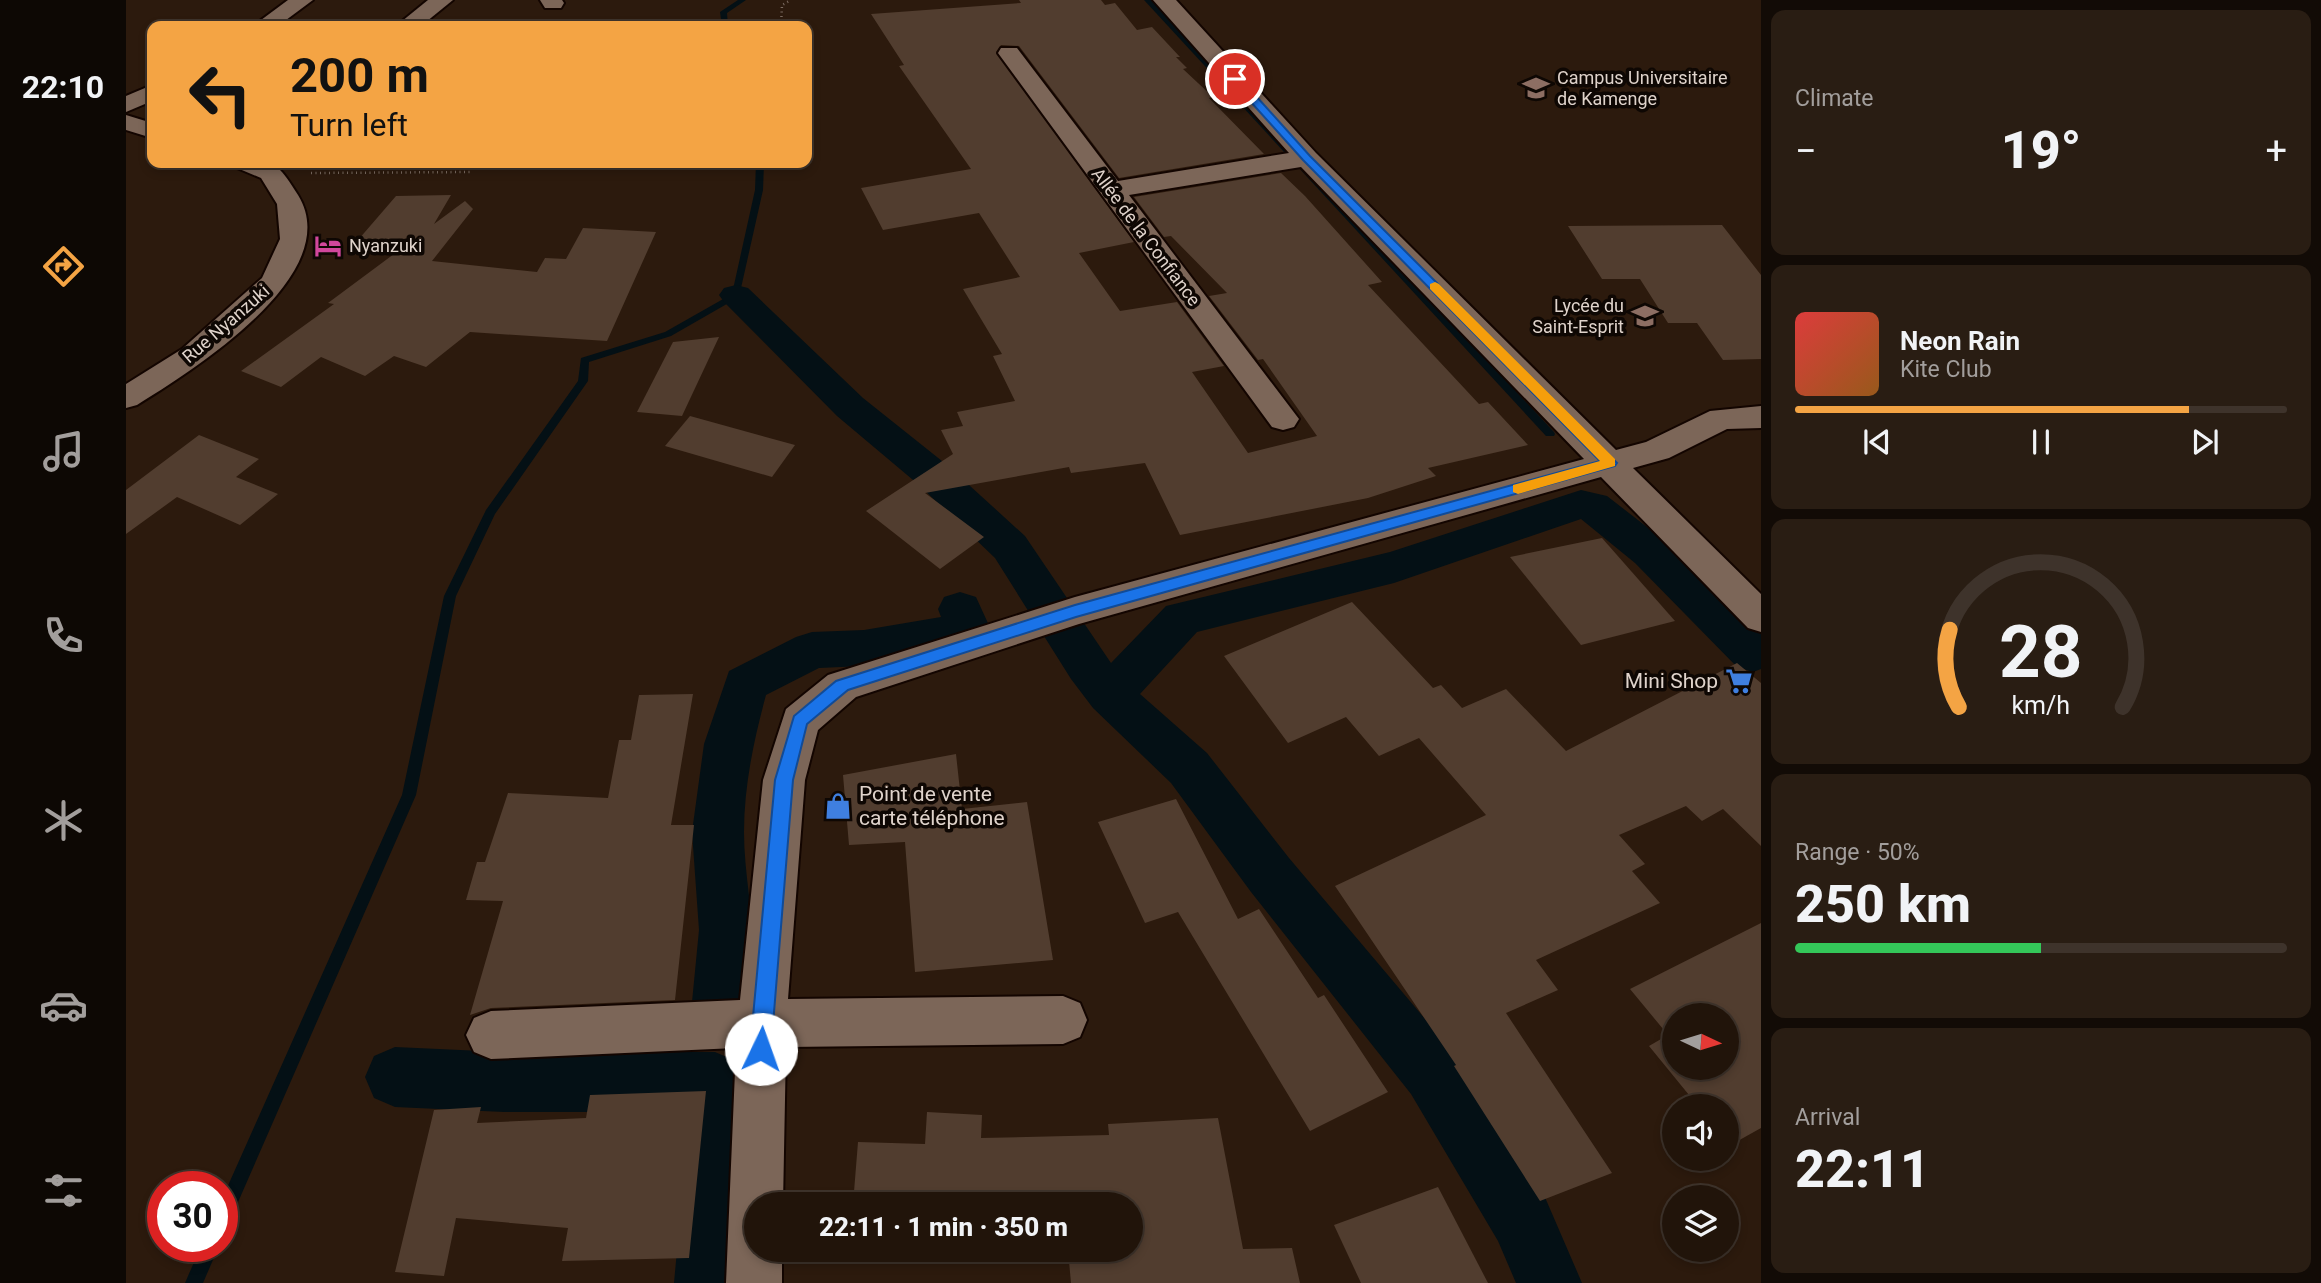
<!DOCTYPE html>
<meta charset="utf-8">
<style>
body{margin:0;font-family:Roboto,sans-serif;background:#291d13;color:#f1f3f6;height:100vh;display:flex;flex-direction:column;font-size:26px;white-space:nowrap}
*{box-sizing:border-box;margin:0}
p{font-size:23px;color:#a29e9c}
.icon{flex:none;width:38px;height:38px;fill:none;stroke:currentColor;stroke-width:2;stroke-linecap:round;stroke-linejoin:round}
.map{position:relative;flex:1;overflow:hidden}
.details{display:flex;flex-direction:column;gap:10px;padding:10px;background:#120b06;width:560px}
.details>*{flex:none}
.guide{position:absolute;left:21px;top:21px;width:665px;height:147px;border-radius:14px;box-shadow:0 4px 10px #0003,0 0 0 2px #3e332b;background:#f4a444;color:#111;overflow:hidden}
.needle{width:46px;rotate:94deg}
.fabs{position:absolute;left:1536px;top:1003px;display:grid;gap:14px}
.fabs a{display:grid;place-items:center;width:77px;height:77px;border-radius:50%;background:#21140a;box-shadow:0 4px 10px #0003,0 0 0 2px #3e332b;font-size:35px}
.speed{position:absolute;left:21px;top:1171px;display:flex;gap:14px;font-size:35px;font-weight:700;text-align:center}
.speed>*{display:grid;place-content:center;width:91px;height:91px;border-radius:50%;background:#21140a;box-shadow:0 4px 10px #0003,0 0 0 2px #3e332b;line-height:1}
.speed .limit{border:10px solid #d22;background:#fff;color:#111}
.pin{position:absolute;display:grid;place-items:center;width:60px;height:60px;color:#fff;margin:-30px;border:4px solid #fff;border-radius:50%;box-shadow:0 2px 7px #0007}
.me{position:absolute;width:77px;margin:-38px;rotate:3deg;stroke-linejoin:round;filter:drop-shadow(0 0 5px #0008)}
.turn{display:flex;align-items:center;gap:24px;height:147px;padding:0 28px;font-size:32px}
.turn .icon{width:91px;height:91px;stroke-width:2.5}
.turn b{display:block;font-size:49px;line-height:60px}
.big{font-size:52px;font-weight:800;line-height:1.1}
.details .tile{flex:1;display:flex;flex-direction:column;justify-content:center;gap:10px;min-width:0;padding:0 24px;border-radius:14px;background:#291d13}
.details .dial{align-items:center;gap:0}
.dial svg{height:182px;overflow:visible;fill:none;stroke:#3e332b;stroke-width:7;stroke-linecap:round;text-anchor:middle}
.dial text{fill:#f1f3f6;stroke:none}
.song{display:flex;align-items:center;gap:21px}
.cover{width:84px;height:84px;border-radius:10px;background:linear-gradient(135deg,hsl(0 70% 55%),hsl(30 70% 35%))}
.played{height:7px;border-radius:4px;background:linear-gradient(90deg,#f4a444 80%,#3e332b 80%)}
.keys{display:flex;justify-content:space-around;direction:ltr}
.heat{display:flex;justify-content:space-between;align-items:center;font-size:38px;direction:ltr}
.charge{height:10px;border-radius:5px;background:linear-gradient(90deg,#34c759 50%,#3e332b 0)}
.trip{position:absolute;left:618px;top:1192px;width:399px;height:70px;border-radius:35px;background:#21140a;box-shadow:0 4px 10px #0003,0 0 0 2px #3e332b;font-weight:800;line-height:70px;text-align:center}
main{display:flex;flex:1;min-height:0}
.menu{display:flex;flex-direction:column;width:126px;justify-content:space-around;align-items:center;background:#0d0804;color:#a29e9c}
.menu .icon{width:49px;height:49px}
.menu .selected{color:#f4a444}
.menu b{font-size:32px;color:#f1f3f6}
.map>svg:first-child{display:block}
.lines{fill:none;stroke-linecap:round;stroke-linejoin:round}
.stream{fill:#041015;fill-rule:evenodd}
.canal{fill:#041015;fill-rule:evenodd}
.building{fill:#513d2f;fill-rule:evenodd}
.minor-casing{stroke:#130500;stroke-width:4}
.path{stroke:#7b6b61;stroke-width:2.5;stroke-dasharray:1 3.5;stroke-linecap:butt}
.minor{fill:#7c6658;fill-rule:evenodd}
.route{fill:#1a73e8;stroke:#114b97;stroke-width:2}
.slow{fill:#f59e0b}
.labels{text-anchor:middle;stroke-width:7;stroke-linejoin:round;paint-order:stroke}
.far-poi-label{font-size:18px;fill:#dfd3cb;stroke:#0e0703;text-anchor:start}
.far-street-label{font-size:18px;fill:#dfd3cb;stroke:#0e0703}
.poi-label{font-size:21px;fill:#dfd3cb;stroke:#0e0703;text-anchor:end}
</style>
<main>
<nav class="menu">
<b>22:10</b>
<svg class="icon selected" aria-label="directions" viewBox="0 0 24 24"><path d="M12 3l9 9-9 9-9-9zM9 14v-3h6M13 9l2 2-2 2"/></svg>
<svg class="icon" aria-label="music" viewBox="0 0 24 24"><path d="M9 18V5l10-2v13"/><circle cx="6" cy="18" r="3"/><circle cx="16" cy="16" r="3"/></svg>
<svg class="icon" aria-label="phone" viewBox="0 0 24 24"><path d="M5 4h4l2 5-3 2q2 4 5 5l2-3 5 2v4C11 20 4 13 5 4z"/></svg>
<svg class="icon" aria-label="climate" viewBox="0 0 24 24"><path d="M12 3v18M4 7l16 10M4 17L20 7"/></svg>
<svg class="icon" aria-label="car" viewBox="0 0 24 24"><path d="M5 17H2v-5l4-1 3-4h7l3 4 3 1v5h-3M9 17h6M6 11h13"/><circle cx="7" cy="17" r="2"/><circle cx="17" cy="17" r="2"/></svg>
<svg class="icon" aria-label="filters" viewBox="0 0 24 24"><path d="M4 7h16M4 17h16"/><circle cx="9" cy="7" r="2"/><circle cx="15" cy="17" r="2"/></svg>
</nav>
<div class="map">
<svg width="1635" height="1283" viewBox="0 0 1635 1283">
<rect width="100%" height="100%" fill="#2c1a0d"/>
<g class="lines">
<!-- stream -->
<g class="stream">
<path d="M612,0H620L601,13L602,26H596L594,12Z"/>
<path d="M1018,0H1025L1428,432L1429,434L1428,436H1420Z"/>
<path d="M630,163H638L637,190L613,297L545,336L463,362L462,381L369,514L330,596L290,795L102,1225L96,1228V1199L276,795L318,596L360,510L452,381L455,358L539,332L606,294L629,190Z"/>
<path d="M1627,649L1635,654V667L1631,665L1621,654L1623,651Z"/>
<path d="M75,1246H93L77,1283H59Z"/>
</g>
<!-- canal -->
<g class="canal">
<path d="M610,285L622,288L737,398L821,465L899,536L985,663L1040,606L1264,552L1455,490L1481,496L1539,541L1635,633V669L1627,672L1611,667L1509,563L1455,519L1268,583L1071,632L1014,694L1081,753L1163,858L1327,1052L1418,1195L1456,1283H1390L1372,1241L1285,1094L1125,892L1045,783L967,708L945,679L869,558L793,485L711,416L598,302L593,295L598,288Z"/>
<path d="M834,592L850,597L866,632L859,644L843,649L787,656L738,666L693,668L640,695C628,739 618,786 618,832C618,895 641,961 615,1022L595,1030L575,1022L566,1002L573,930L566,832L578,744L603,671L670,637L686,632L738,630L815,617L812,609L818,597Z"/>
<path d="M269,1047L378,1052H589L610,1061L619,1082V1206L614,1283H548L555,1206L558,1112H378L269,1107L248,1098L239,1077L248,1056Z"/>
</g>
</g>
<!-- building -->
<g class="building">
<path d="M893,0H975L979,5L989,3L1011,30L1026,27L1054,57H1050L1061,68L1057,69L1087,97L1083,98L1138,154L993,178L893,46L875,45L870,52L1008,242L953,253L994,311L1051,302L1098,366L1066,372L1122,453L1191,436L1137,359L1132,360L1083,296L1101,293L1045,236L1038,237L1008,197L1155,173L1179,196L1256,282L1242,285L1353,404L1362,402L1402,445L1302,468L1310,476L1242,498L1054,535L1019,463L945,473L943,467L799,493L858,537L814,569L740,511L827,454L815,430L837,426L831,412L889,401L867,356L876,354L837,289L894,277L853,213L757,230L735,188L845,169L773,66L778,65L745,14L895,3Z"/>
<path d="M325,195L308,224L339,201L347,209L306,261L411,272L419,258L440,259L457,228L530,232L481,341L344,332L300,367L268,356L239,376L195,357L155,387L115,371L208,304L202,303L272,251L226,247L270,196Z"/>
<path d="M1596,225L1635,275V359L1597,360L1571,323H1542L1514,279H1476L1442,226Z"/>
<path d="M593,337L556,416L511,412L547,342Z"/>
<path d="M564,416L669,445L646,477L539,446Z"/>
<path d="M73,435L133,459L110,477L152,494L114,525L51,497L0,534V490Z"/>
<path d="M1476,538L1549,621L1455,645L1384,557Z"/>
<path d="M1226,602L1307,688L1315,685L1336,708L1380,689L1440,751L1611,663L1635,683V846L1597,809L1576,821L1560,806L1493,835L1519,864L1506,871L1534,903L1410,960L1432,990L1380,1013L1486,1173L1414,1201L1328,1066L1330,1065L1209,886L1360,815L1293,738L1253,756L1220,717L1162,743L1098,656Z"/>
<path d="M567,694L545,825H568L549,1000L365,1008L344,1015L377,901L340,900L351,862H359L382,793L482,798L493,740H505L513,695Z"/>
<path d="M830,754L836,809L901,802L927,960L789,972L779,842L723,845L717,775Z"/>
<path d="M1050,799L1112,919L1133,909L1192,998L1198,995L1262,1092L1184,1131L1052,912L1019,923L972,822Z"/>
<path d="M1635,923V1128L1601,1147V1106H1572L1523,1046L1542,1035L1504,989ZM1549,1015H1601V1068H1549Z"/>
<path d="M580,1091L563,1258L436,1261L442,1228L330,1218L318,1276L269,1272L308,1110L355,1107L351,1123L460,1118L464,1095Z"/>
<path d="M801,1112L856,1115L855,1138L983,1135L982,1124L1092,1118L1117,1249L1166,1248L1174,1283H945L942,1250H1004V1204H727L732,1142L799,1144Z"/>
<path d="M1312,1187L1362,1283H1235L1208,1225Z"/>
</g>
<g class="lines">
<defs>
<g id="minor">
<path d="M162,0H187L152,26H127Z"/>
<path d="M302,0H327L295,26H270Z"/>
<path d="M414,0H436L438,3L435,8H419Z"/>
<path d="M1027,0H1050L1190,153L1490,450L1520,442L1584,411L1635,406V428L1601,429L1543,458L1507,468L1635,594V632L1622,628L1475,477L953,624L730,697L692,730L679,780L662,999L937,996L954,1003L961,1020L954,1037L937,1044L660,1047L657,1204H630V1250H656V1283H600L610,1048L365,1059L348,1052L340,1035L348,1018L365,1011L614,1000L637,780L660,709L702,675L949,597L1458,459L1175,167L1003,195L1173,419L1168,427L1157,430L1146,427L872,53L875,48H891L992,181L1163,153Z"/>
<path d="M26,85V101L0,112V96Z"/>
<path d="M0,115L26,123V138L0,130Z"/>
<path d="M107,163C149,161 149,159 172,195C221,274 66,371 11,405L0,408V384L56,349L136,278L154,239L151,204L135,178L111,168Z"/>
</g>
</defs>
<!-- minor casing -->
<use href="#minor" class="minor-casing"/>
<!-- path -->
<g class="path">
<path d="M655,26L656,5L665,0"/>
<path d="M185,173L345,172"/>
</g>
<!-- minor -->
<use href="#minor" class="minor"/>
</g>
<!-- route -->
<path class="route" d="M1106,77H1113L1184,156L1491,463L1489,466L950,617L722,690L681,724L667,780L645,1049L642,1056L635,1059L627,1056L624,1049L649,780L668,716L710,681L949,605L1474,461L1177,160L1106,81Z"/>
<!-- slow -->
<path class="slow" d="M1309,282L1313,284L1489,459V466L1392,494L1387,492V485L1474,461L1304,289V284Z"/>
<!-- icons -->
<defs>
<symbol id="university-bare" viewBox="-9 -9 18 18"><path d="M0-5L7-2L0 1L-7-2ZM-4 1L0 2.5L4 1V4Q0 6-4 4Z" fill="#8d6e63" stroke="#0e0703" stroke-width="2.5" paint-order="stroke"/></symbol>
<symbol id="hotel-bare" viewBox="-9 -9 18 18"><path d="M-6-4.5h1.5V1H6V5H4.5V3h-9V5H-6ZM-4 0a1.8 1.8 0 1 1 3.6 0ZM.5 0V-2.5h3Q6-2.5 6 0Z" fill="#d1479c" stroke="#0e0703" stroke-width="2.5" paint-order="stroke"/></symbol>
<symbol id="school-bare" viewBox="-9 -9 18 18"><path d="M0-5L7-2L0 1L-7-2ZM-4 1L0 2.5L4 1V4Q0 6-4 4Z" fill="#8d6e63" stroke="#0e0703" stroke-width="2.5" paint-order="stroke"/></symbol>
<symbol id="supermarket-bare" viewBox="-9 -9 18 18"><path d="M-6-5.5h2.5l.6 2H6L4.5 2H-2.5L-4.4-4H-6ZM-1.5 3.2a1.3 1.3 0 1 0 .1 0ZM3 3.2a1.3 1.3 0 1 0 .1 0Z" fill="#3f7fe0" stroke="#0e0703" stroke-width="2.5" paint-order="stroke"/></symbol>
<symbol id="shop-bare" viewBox="-9 -9 18 18"><path d="M-5-2.5h2.3a2.7 3.5 0 0 1 5.4 0H5L5.5 6h-11ZM-1.5-2.5h3a1.5 2.3 0 0 0-3 0Z" fill="#3f7fe0" stroke="#0e0703" stroke-width="2.5" paint-order="stroke"/></symbol>
</defs>
<g fill-rule="evenodd">
<use href="#university-bare" x="1391" y="69" width="38" height="38"/>
<use href="#hotel-bare" x="183" y="227" width="38" height="38"/>
<use href="#school-bare" x="1500" y="297" width="38" height="38"/>
<use href="#supermarket-bare" x="1594" y="662" width="38" height="38"/>
<use href="#shop-bare" x="693" y="787" width="38" height="38"/>
</g>
<g class="labels">
<!-- far-poi labels -->
<g class="far-poi-label">
<text x="1431" y="84">Campus Universitaire<tspan x="1431" dy="21">de Kamenge</tspan></text>
<text x="223" y="252">Nyanzuki</text>
<text x="1498" y="312" text-anchor="end">Lycée du<tspan x="1498" dy="21">Saint-Esprit</tspan></text>
</g>
<!-- far-street labels -->
<g class="far-street-label">
<text transform="translate(1020 237) rotate(53)" y="6">Allée de la Confiance</text>
<text transform="translate(100 324) rotate(-41)" y="6">Rue Nyanzuki</text>
</g>
<!-- poi labels -->
<g class="poi-label">
<text x="1592" y="688">Mini Shop</text>
<text x="733" y="801" text-anchor="start">Point de vente<tspan x="733" dy="24">carte téléphone</tspan></text>
</g>
</g>
</svg>
<div class="fabs">
<a><svg class="needle" viewBox="-14 -14 28 28"><path d="M0-13l5 13h-10z" fill="#e53935"/><path d="M0 13l5-13h-10z" fill="#a29e9c"/></svg></a>
<a><svg class="icon" aria-label="sound" viewBox="0 0 24 24"><path d="M4 9h4l5-4v14l-5-4H4zM17 9q2 3 0 6"/></svg></a>
<a><svg class="icon" aria-label="layers" viewBox="0 0 24 24"><path d="M12 4l9 5-9 5-9-5zM3 14l9 5 9-5"/></svg></a>
</div>
<div class="speed"><div class="limit">30</div></div>
<div class="pin" style="left:1109px;top:79px;background:#d93025"><svg class="icon" aria-label="arrive" viewBox="0 0 24 24"><path d="M6 21V4h12l-3 4 3 4H6"/></svg></div>
<svg class="me" style="left:635px;top:1049px" viewBox="-20 -20 40 40"><circle r="19" fill="#fff"/><path d="M0-13L10 11 0 6-10 11z" fill="#1a73e8"/></svg>
<div class="trip">22:11 · 1 min · 350 m</div>
<div class="guide">
<div class="turn"><svg class="icon" aria-label="left" viewBox="0 0 24 24"><path d="M17 20v-9H6M10 6l-5 5 5 5"/></svg><div><b>200 m</b>Turn left</div></div>
</div>
</div>
<section class="details">
<div class="tile"><p>Climate</p>
<div class="heat"><a>−</a><b class="big">19°</b><a>+</a></div>
</div>
<div class="tile">
<div class="song"><i class="cover"></i><div><b>Neon Rain</b><p>Kite Club</p></div></div>
<div class="played"></div>
<div class="keys"><svg class="icon" aria-label="previous" viewBox="0 0 24 24"><path d="M18 5L8 12l10 7zM5 5v14"/></svg><svg class="icon" aria-label="pause" viewBox="0 0 24 24"><path d="M8 5v14M16 5v14"/></svg><svg class="icon" aria-label="next" viewBox="0 0 24 24"><path d="M6 5l10 7-10 7zM19 5v14"/></svg></div>
</div>
<div class="tile dial"><svg viewBox="0 0 100 80">
<path d="M14 69A42 42 0 1 1 86 69"/>
<path d="M14 69A42 42 0 0 1 10 35" stroke="#f4a444"/>
<text x="50" y="56" font-size="32" font-weight="700">28</text>
<text x="50" y="72" font-size="11">km/h</text>
</svg></div>
<div class="tile"><p>Range · 50%</p><b class="big">250 km</b><div class="charge"></div></div>
<div class="tile"><p>Arrival</p><b class="big">22:11</b></div>
</section>
</main>
